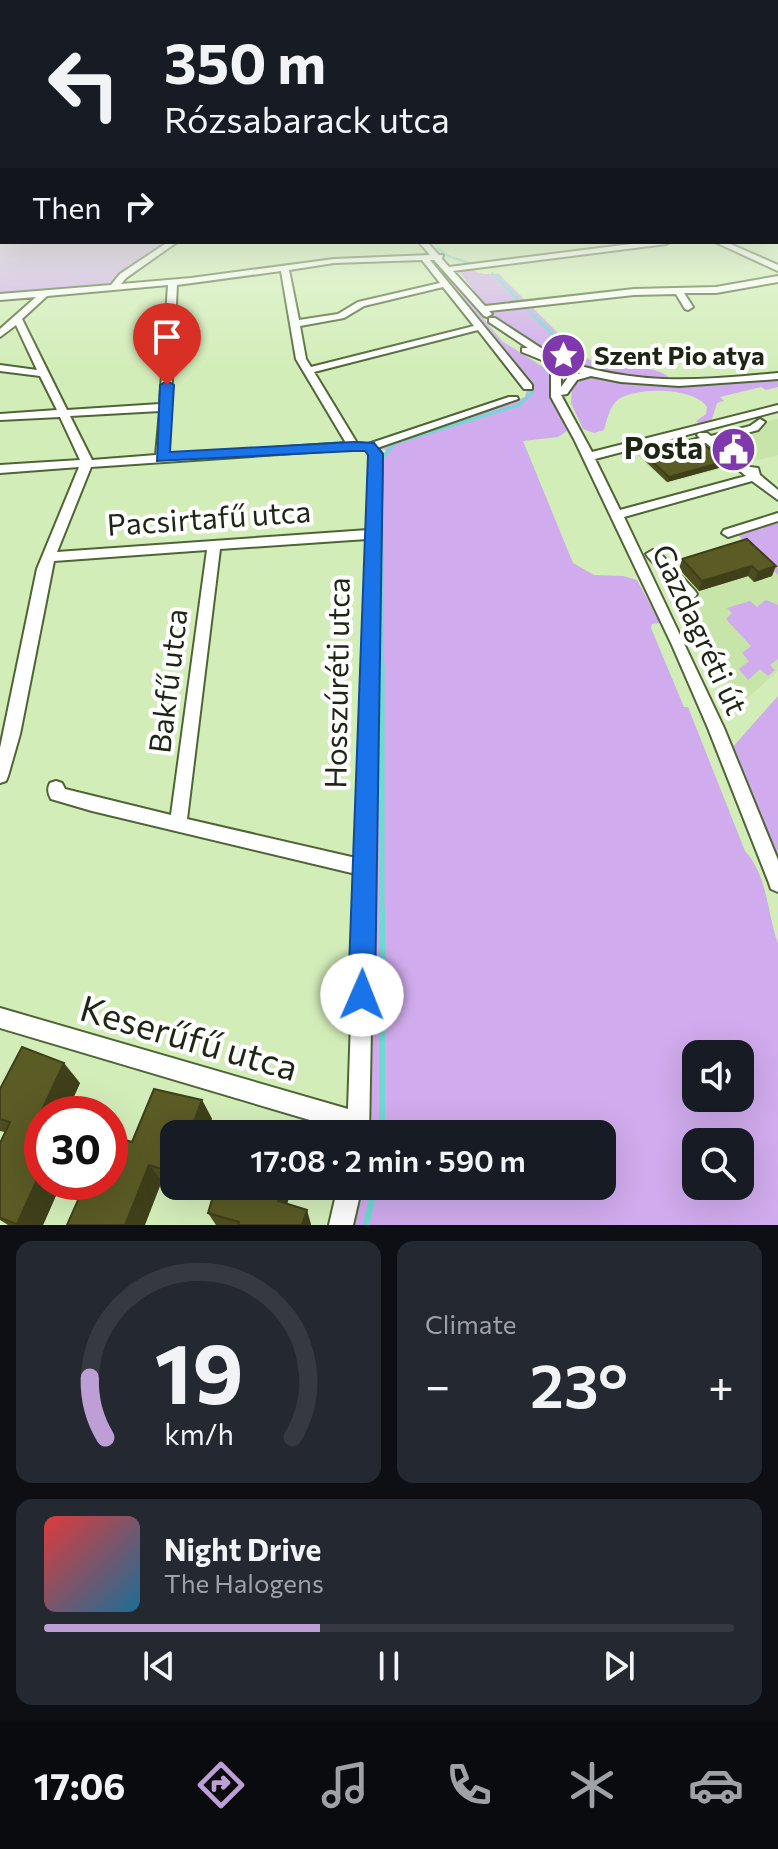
<!DOCTYPE html>
<meta charset="utf-8">
<style>
body{margin:0;font-family:Commissioner,sans-serif;background:#242831;color:#f1f3f6;height:100vh;display:flex;flex-direction:column;font-size:30px;white-space:nowrap}
*{box-sizing:border-box;margin:0}
p{font-size:26px;color:#9ea1a6}
.icon{flex:none;width:44px;height:44px;fill:none;stroke:currentColor;stroke-width:2;stroke-linecap:round;stroke-linejoin:round}
.map{position:relative;height:1225px;overflow:hidden}
.panel{display:flex;flex-direction:column;gap:16px;padding:16px;background:#0d0f14;flex:1}
.panel>*{flex:none}
.hud{position:absolute;left:0px;top:0px;width:778px;height:244px;box-shadow:0 8px 32px #0002;background:#171b24;color:#f1f3f6;overflow:hidden}
.buttons{position:absolute;left:682px;top:1040px;display:grid;gap:16px}
.buttons a{display:grid;place-items:center;width:72px;height:72px;border-radius:16px;background:#171b24;box-shadow:0 8px 32px #0002;font-size:40px}
.speed{position:absolute;left:24px;top:1096px;display:flex;gap:16px;font-size:40px;font-weight:700;text-align:center}
.speed>*{display:grid;place-content:center;width:104px;height:104px;border-radius:50%;background:#171b24;box-shadow:0 8px 32px #0002;line-height:1}
.speed .limit{border:12px solid #d22;background:#fff;color:#111}
.pin{position:absolute;display:grid;place-items:center;width:68px;height:68px;color:#fff;margin:-82px -34px;border-radius:50% 50% 50% 0;rotate:-45deg;box-shadow:0 0 8px #0007}
.pin .icon{rotate:45deg}
.me{position:absolute;width:88px;margin:-44px;rotate:1deg;stroke-linejoin:round;filter:drop-shadow(0 0 6px #0008)}
.turn{display:flex;align-items:center;gap:28px;height:168px;padding:0 32px;font-size:36px}
.turn .icon{width:104px;height:104px;stroke-width:2.5}
.turn b{display:block;font-size:56px;line-height:68px}
.then{display:flex;align-items:center;height:76px;padding:0 32px;background:#0003;gap:16px;font-size:30px}
.big{font-size:60px;font-weight:600;line-height:1.1}
.panel .widget{flex:1;display:flex;flex-direction:column;justify-content:center;gap:12px;min-width:0;padding:0 28px;border-radius:16px;background:#242831}
.panel .dial{align-items:center;gap:0}
.dial svg{height:208px;overflow:visible;fill:none;stroke:#363941;stroke-width:7;stroke-linecap:round;text-anchor:middle}
.dial text{fill:#f1f3f6;stroke:none}
.song{display:flex;align-items:center;gap:24px}
.cover{width:96px;height:96px;border-radius:12px;background:linear-gradient(135deg,hsl(0 70% 55%),hsl(200 70% 35%))}
.played{height:8px;border-radius:4px;background:linear-gradient(90deg,#be9fd5 40%,#363941 40%)}
.keys{display:flex;justify-content:space-around;direction:ltr}
.heat{display:flex;justify-content:space-between;align-items:center;font-size:44px;direction:ltr}
.panel .tiles{flex:1;display:grid;gap:16px;grid-template-columns:1fr 1fr}
.widget:last-child{grid-column:span 2}
.trip{position:absolute;left:160px;top:1120px;width:456px;height:80px;border-radius:16px;background:#171b24;box-shadow:0 8px 32px #0002;font-weight:600;line-height:80px;text-align:center}
.tab-bar{display:flex;height:128px;justify-content:space-around;align-items:center;background:#090b0e;color:#9ea1a6}
.tab-bar .icon{width:56px;height:56px}
.tab-bar .on{color:#be9fd5}
.tab-bar b{font-size:36px;color:#f1f3f6}
.map>svg:first-child{display:block}
.built{fill:#c7e4a9}
.green{fill:#d0abed;fill-rule:evenodd}
.lines{fill:none;stroke-linecap:round;stroke-linejoin:round}
.stream-far4{stroke:#6edad2;stroke-width:2}
.stream-far3{stroke:#6edad2;stroke-width:3}
.stream-far2{stroke:#6edad2;stroke-width:4}
.stream-far1{stroke:#6edad2;stroke-width:5}
.stream{stroke:#6edad2;stroke-width:6}
.minor-casing{stroke:#4f6536;stroke-width:4}
.minor{fill:#fff;fill-rule:evenodd}
.wall{fill:#4d4e20}
.shaded-wall{fill:#3f401a}
.building{fill:#5a5b25;stroke:#3f401a;stroke-width:2}
.route{fill:#1a73e8;stroke:#114b97;stroke-width:2}
.labels{text-anchor:middle;stroke-width:8;stroke-linejoin:round;paint-order:stroke}
.far-poi-label{font-size:26px;font-weight:bold;fill:#1d2613;stroke:#fff;text-anchor:start}
.poi-label{font-size:30px;font-weight:bold;fill:#1d2613;stroke:#fff;text-anchor:end}
.street-label{font-size:30px;fill:#1d2613;stroke:#fff}
.near-street-label{font-size:36px;fill:#1d2613;stroke:#fff}
</style>
<div class="map">
<svg width="778" height="1225" viewBox="0 0 778 1225">
<rect width="100%" height="100%" fill="#d3edb9"/>
<!-- built -->
<g class="built">
<path d="M778,419V455L667,483L631,450Z"/>
<path d="M748,547L778,575V671L744,701L719,673L679,597L696,592L675,570Z"/>
</g>
<!-- green -->
<g class="green">
<path d="M0,223L2,242H173L124,276L113,288L0,297Z"/>
<path d="M430,261L437,262L502,341L551,372V393L567,431L558,437L523,441L573,563L594,575L623,576L637,580L660,623L652,624L651,628L684,707H688L745,851C768,876 767,913 778,944V1225H351L360,1186H602V1134H368L380,488L382,458L386,450L380,449L525,397L527,389H531ZM696,1054H740V1098H696ZM696,1142H740V1186H696Z"/>
<path d="M469,269L483,274H499L583,358C593,359 598,364 607,366C627,371 653,363 670,378C614,378 552,361 508,328C489,313 474,290 459,272Z"/>
<path d="M587,377L674,387L778,379V387L766,390L761,387L720,397L724,401L717,403L712,419L701,425L696,421L706,414L707,407C694,387 637,387 619,399C609,406 607,421 604,430L594,433L583,429L571,403L572,386Z"/>
<path d="M778,521V575L736,533Z"/>
<path d="M766,600L778,605V659L770,665L775,670L768,676L760,669L748,680L739,669L749,661L742,653L751,646L726,619L732,613L727,608L750,601L757,607Z"/>
<path d="M778,696V867L730,750Z"/>
</g>
<g class="lines">
<!-- stream-far4 -->
<g class="stream-far4">
<path d="M438,248L448,256L475,265"/>
<path d="M492,273L521,302"/>
<path d="M529,311L536,318"/>
</g>
<!-- stream-far3 -->
<g class="stream-far3">
<path d="M534,316L563,344L561,350"/>
<path d="M382,471V458L395,443L519,405L533,392"/>
</g>
<!-- stream-far2 -->
<path class="stream-far2" d="M382,469V665"/>
<!-- stream-far1 -->
<path class="stream-far1" d="M382,663V912"/>
<!-- stream -->
<g class="stream">
<path d="M382,910V1134"/>
<path d="M366,1225L375,1186"/>
</g>
<defs>
<g id="minor">
<path d="M0,197H2L0,202Z"/>
<rect x="0" y="221" width="2" height="4"/>
<path d="M168,242H177L126,278L121,284L191,278L334,259L430,255L419,242H427L439,255H443L442,259L449,267L647,242H670L666,244L453,271L485,306L634,289L716,287L778,276V282L716,293H684L693,307L688,310L685,309L676,294L634,295L489,311L492,314L487,317L484,316L434,260H430L532,385V389H524L478,330L314,372L357,443L368,444L509,397H517L518,399L377,448L382,454L369,1134H347V1131L0,1028V1008L348,1109L356,874L92,811L51,799C48,793 47,789 50,783L56,781L62,783L65,789L171,815L207,550L54,561L20,734L8,776L6,781L0,783V748L37,569L79,467L0,473V465L80,460L60,417L0,420V414L57,410L40,376L0,371V365L37,370L16,325L0,337V329L36,297L0,300V294L111,285L120,274ZM422,260L440,283L358,302L338,314L299,320L289,270L334,263ZM281,271L296,359L346,443L168,455L177,285ZM168,285L160,404L67,410L22,319L47,296ZM443,287L474,326L311,367L306,359L300,326L344,318L364,306ZM160,411L156,455L92,460L70,416ZM353,449L366,450L370,455L368,530L57,552L91,467ZM367,539L356,858L187,819L220,549Z"/>
<path d="M715,242H726L778,265V271Z"/>
<path d="M489,318H495L541,348L543,350L540,352C625,386 687,382 778,373V379L679,386L621,382L591,376L577,380L567,394L561,395L592,452L778,405V411L595,459L620,510L746,476L706,443L654,456L648,453L650,451L700,438L697,435L699,433H707L711,436L750,426L760,419L765,422L758,430L717,441L750,467L758,468L760,475L778,490V500L752,481L624,517L724,728L778,860V892L771,889L769,883L708,728L672,645L574,439L551,397V372L559,367L522,352V348H528L489,322ZM569,370L581,373L569,376L561,387V373Z"/>
<path d="M778,513V521L728,537L722,533L724,530Z"/>
<path d="M653,550L658,551L695,591L697,594L695,597H685L648,557L646,554Z"/>
<path d="M338,1186H362L353,1225H329Z"/>
</g>
</defs>
<!-- minor casing -->
<use href="#minor" class="minor-casing"/>
<!-- minor -->
<use href="#minor" class="minor"/>
</g>
<!-- wall -->
<g class="wall">
<path d="M646,456L726,466L667,482L645,461Z"/>
<path d="M747,539L772,576L754,582L748,576L699,591L679,569L682,559Z"/>
<path d="M80,1083L66,1114H42V1182H62L43,1225H8L0,1220V1143L5,1132L0,1131V1089Z"/>
<path d="M202,1100L212,1119L174,1134V1185L162,1181L86,1182L132,1142Z"/>
<path d="M176,1186H197L194,1192Z"/>
<path d="M216,1186H292L287,1203L311,1225H216L208,1213Z"/>
</g>
<!-- shaded-wall -->
<g class="shaded-wall">
<path d="M727,461L726,466L667,482L669,477Z"/>
<path d="M752,566L748,576L699,591L702,581Z"/>
<path d="M776,566L772,576L754,582L758,572Z"/>
<path d="M64,1063L80,1083L66,1114H40Z"/>
<path d="M202,1100L212,1119L206,1134H189Z"/>
<path d="M149,1165L162,1181L145,1225H125Z"/>
<path d="M42,1169V1182H62L43,1225H19L17,1224Z"/>
<path d="M190,1186H197L194,1192Z"/>
<path d="M282,1186H292L284,1216L278,1201Z"/>
<path d="M307,1210L311,1224V1225H302Z"/>
</g>
<!-- building -->
<g class="building">
<path d="M701,443L727,461L669,477L646,456Z"/>
<path d="M747,539L776,566L758,572L752,566L702,581L682,559Z"/>
<path d="M22,1047L64,1063L40,1114H42V1169L17,1224L0,1218V1143L10,1122L0,1119V1089Z"/>
<path d="M154,1089L202,1100L189,1134H174V1173L149,1165L125,1225H67L86,1182H110V1135L132,1142Z"/>
<path d="M216,1186H282L278,1201L307,1210L302,1225H238L239,1222L208,1213Z"/>
</g>
<!-- sky -->
<linearGradient id="sky" x2="0" y2="1"><stop stop-color="#77c3df"/><stop offset="0.53" stop-color="#ebf7e0"/><stop offset="1" stop-color="#ebf7e0" stop-opacity="0"/></linearGradient>
<rect width="778" height="368" fill="url(#sky)"/>
<!-- route -->
<path class="route" d="M167,381L174,385L170,452L353,442L374,443L383,454L375,995L371,1005L362,1009L352,1005L348,995L368,455L365,451H353L157,461L160,385Z"/>
<!-- icons -->
<defs>
<symbol id="sight-disc" viewBox="-11 -11 22 22"><circle r="9.5" fill="#7f39ac" stroke="#fff"/><path d="M0-6L1.8-2.2L6-1.7L2.9 1.2L3.7 5.4L0 3.3L-3.7 5.4L-2.9 1.2L-6-1.7L-1.8-2.2Z" fill="#fff"/></symbol>
<symbol id="civic-disc" viewBox="-11 -11 22 22"><circle r="9.5" fill="#7f39ac" stroke="#fff"/><path d="M-.6-6.5H3V-4.5H.6V-3L4-1V1h2V6H-6V1h2V-1L-.6-3ZM-1.2 2.5V6h2.4V2.5Z" fill="#fff"/></symbol>
</defs>
<g fill-rule="evenodd">
<use href="#sight-disc" x="538" y="330" width="51" height="51"/>
<use href="#civic-disc" x="708" y="424" width="51" height="51"/>
</g>
<g class="labels">
<!-- far-poi labels -->
<g class="far-poi-label">
<text x="594" y="365">Szent Pio atya</text>
</g>
<!-- poi labels -->
<g class="poi-label">
<text x="703" y="459">Posta</text>
</g>
<!-- street labels -->
<g class="street-label">
<text transform="translate(209 519) rotate(-4)" y="10">Pacsirtafű utca</text>
<text transform="translate(699 630) rotate(65)" y="10">Gazdagréti út</text>
<text transform="translate(169 681) rotate(-83)" y="10">Bakfű utca</text>
<text transform="translate(338 683) rotate(-89)" y="10">Hosszúréti utca</text>
</g>
<!-- near-street labels -->
<g class="near-street-label">
<text transform="translate(189 1038) rotate(16)" y="13">Keserűfű utca</text>
</g>
</g>
</svg>
<div class="buttons">
<a><svg class="icon" aria-label="sound" viewBox="0 0 24 24"><path d="M4 9h4l5-4v14l-5-4H4zM17 9q2 3 0 6"/></svg></a>
<a><svg class="icon" aria-label="search" viewBox="0 0 24 24"><circle cx="10" cy="10" r="6"/><path d="M15 15l6 6"/></svg></a>
</div>
<div class="speed"><div class="limit">30</div></div>
<div class="pin" style="left:167px;top:385px;background:#d93025"><svg class="icon" aria-label="arrive" viewBox="0 0 24 24"><path d="M6 21V4h12l-3 4 3 4H6"/></svg></div>
<svg class="me" style="left:362px;top:995px" viewBox="-20 -20 40 40"><circle r="19" fill="#fff"/><path d="M0-13L10 11 0 6-10 11z" fill="#1a73e8"/></svg>
<div class="trip">17:08 · 2 min · 590 m</div>
<div class="hud">
<div class="turn"><svg class="icon" aria-label="left" viewBox="0 0 24 24"><path d="M17 20v-9H6M10 6l-5 5 5 5"/></svg><div><b>350 m</b>Rózsabarack utca</div></div>
<div class="then">Then<svg class="icon" aria-label="right" viewBox="0 0 24 24"><path d="M7 20v-9h11M14 6l5 5-5 5"/></svg></div>
</div>
</div>
<section class="panel">
<div class="tiles">
<div class="widget dial"><svg viewBox="0 0 100 80">
<path d="M14 69A42 42 0 1 1 86 69"/>
<path d="M14 69A42 42 0 0 1 8 46" stroke="#be9fd5"/>
<text x="50" y="56" font-size="32" font-weight="700">19</text>
<text x="50" y="72" font-size="11">km/h</text>
</svg></div>
<div class="widget"><p>Climate</p>
<div class="heat"><a>−</a><b class="big">23°</b><a>+</a></div>
</div>
<div class="widget">
<div class="song"><i class="cover"></i><div><b>Night Drive</b><p>The Halogens</p></div></div>
<div class="played"></div>
<div class="keys"><svg class="icon" aria-label="previous" viewBox="0 0 24 24"><path d="M18 5L8 12l10 7zM5 5v14"/></svg><svg class="icon" aria-label="pause" viewBox="0 0 24 24"><path d="M8 5v14M16 5v14"/></svg><svg class="icon" aria-label="next" viewBox="0 0 24 24"><path d="M6 5l10 7-10 7zM19 5v14"/></svg></div>
</div>
</div>
</section>
<nav class="tab-bar">
<b>17:06</b>
<svg class="icon on" aria-label="directions" viewBox="0 0 24 24"><path d="M12 3l9 9-9 9-9-9zM9 14v-3h6M13 9l2 2-2 2"/></svg>
<svg class="icon" aria-label="music" viewBox="0 0 24 24"><path d="M9 18V5l10-2v13"/><circle cx="6" cy="18" r="3"/><circle cx="16" cy="16" r="3"/></svg>
<svg class="icon" aria-label="phone" viewBox="0 0 24 24"><path d="M5 4h4l2 5-3 2q2 4 5 5l2-3 5 2v4C11 20 4 13 5 4z"/></svg>
<svg class="icon" aria-label="climate" viewBox="0 0 24 24"><path d="M12 3v18M4 7l16 10M4 17L20 7"/></svg>
<svg class="icon" aria-label="car" viewBox="0 0 24 24"><path d="M5 17H2v-5l4-1 3-4h7l3 4 3 1v5h-3M9 17h6M6 11h13"/><circle cx="7" cy="17" r="2"/><circle cx="17" cy="17" r="2"/></svg>
</nav>
